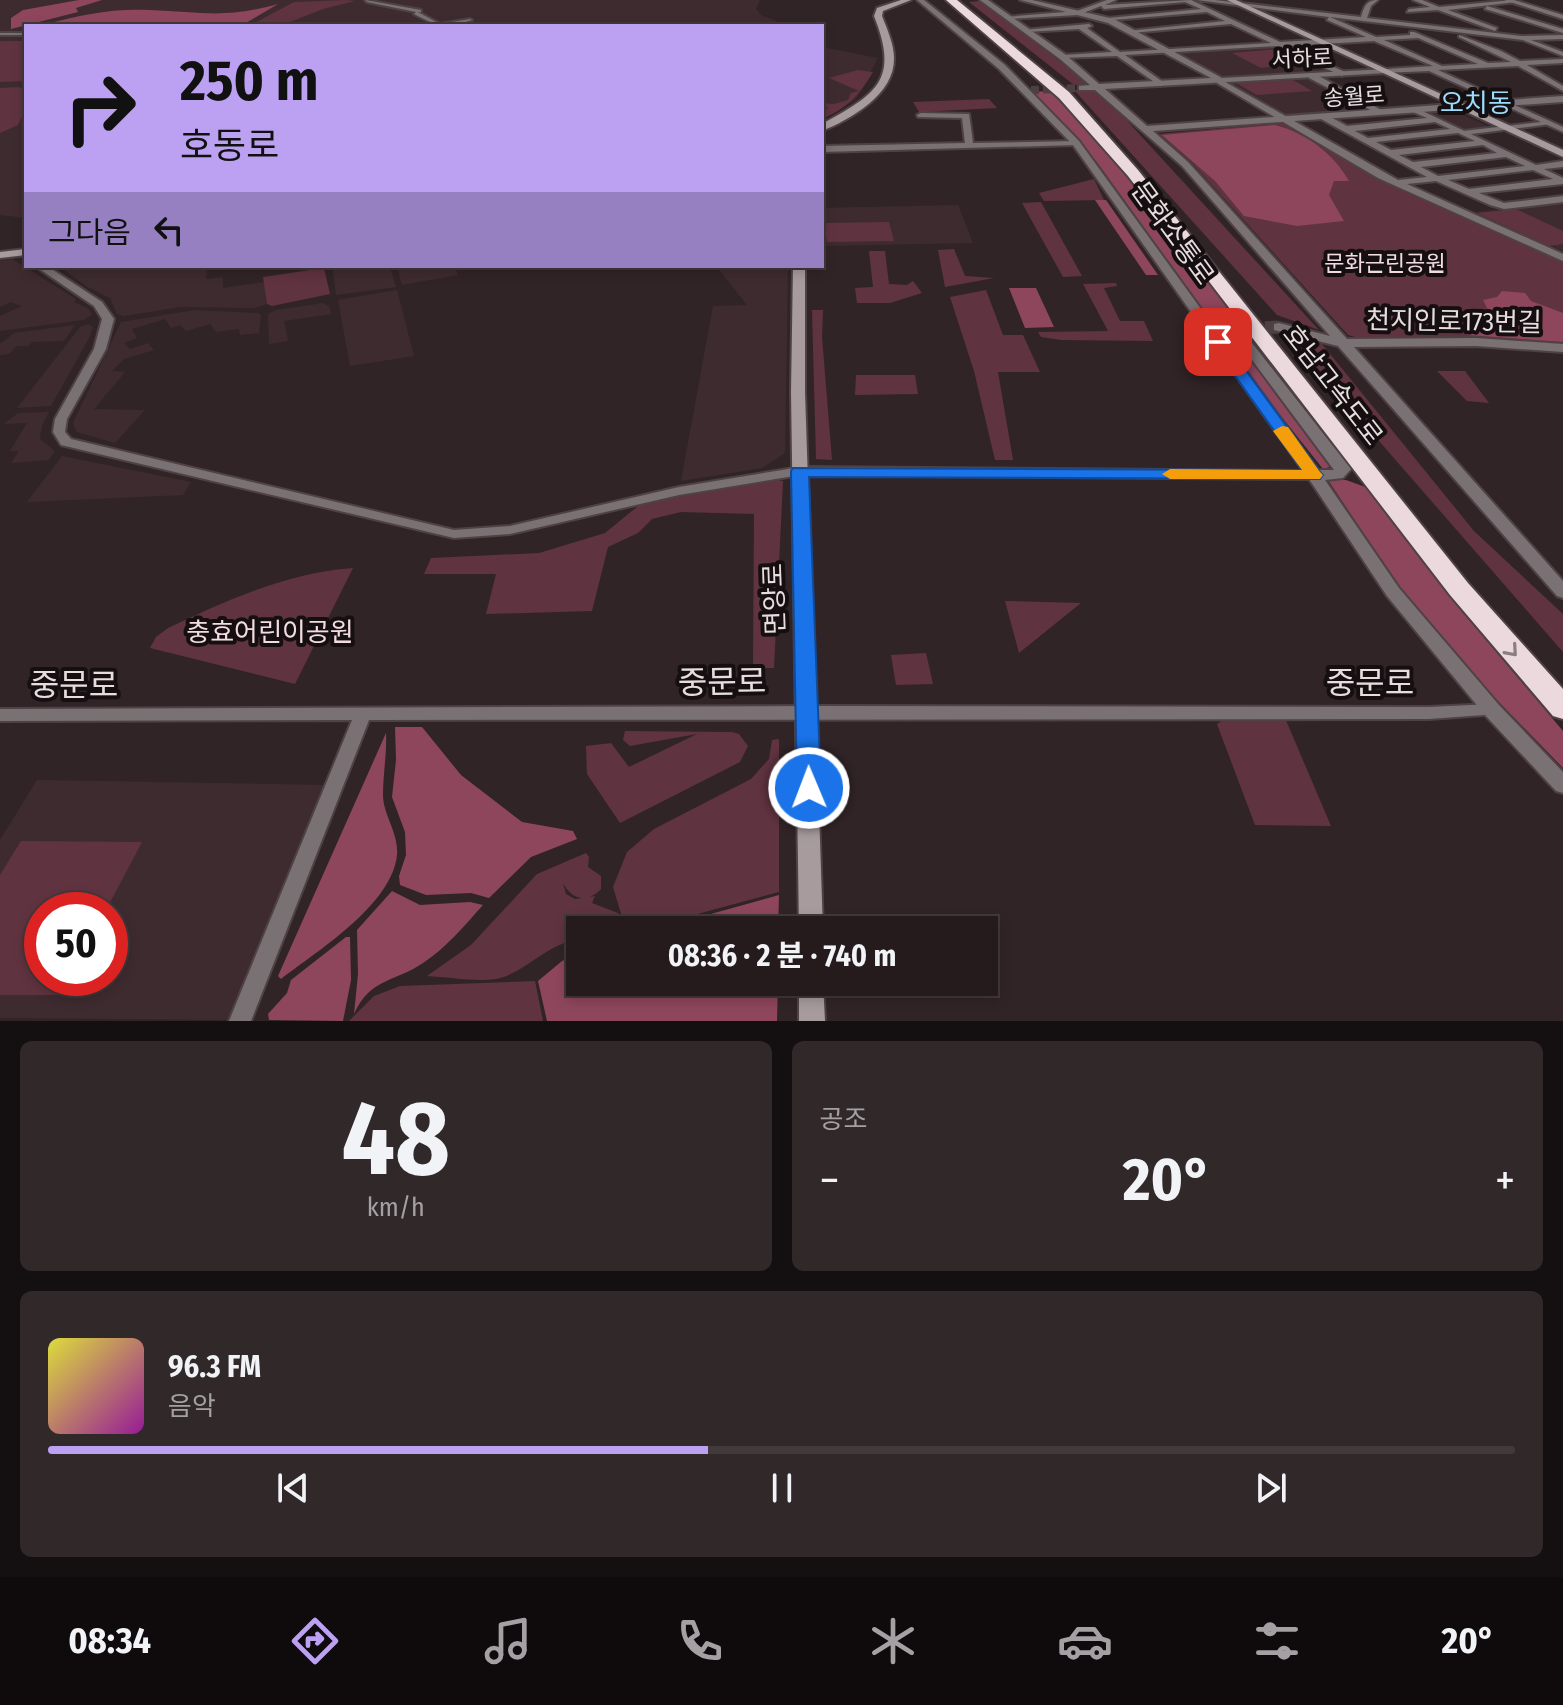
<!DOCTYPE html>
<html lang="ko">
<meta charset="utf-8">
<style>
body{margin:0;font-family:"Fira Sans Condensed","Noto Sans KR",sans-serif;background:#31282a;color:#f1f3f6;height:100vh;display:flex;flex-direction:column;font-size:30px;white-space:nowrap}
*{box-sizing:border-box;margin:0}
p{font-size:26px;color:#a3a1a4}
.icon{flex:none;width:44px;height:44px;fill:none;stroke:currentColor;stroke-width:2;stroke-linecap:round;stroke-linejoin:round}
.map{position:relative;height:1021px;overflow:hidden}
.details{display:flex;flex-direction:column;gap:20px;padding:20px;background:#140f10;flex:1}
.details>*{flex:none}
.guide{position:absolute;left:24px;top:24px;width:800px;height:244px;border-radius:0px;box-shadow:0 4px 12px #0003,0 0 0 2px #42393b;background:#bca0f2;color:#111;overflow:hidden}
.speed{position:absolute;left:24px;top:892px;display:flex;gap:16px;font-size:40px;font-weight:700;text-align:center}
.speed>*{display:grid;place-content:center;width:104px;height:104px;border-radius:50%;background:#251b1d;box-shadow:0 4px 12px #0003,0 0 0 2px #42393b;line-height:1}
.speed .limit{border:12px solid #d22;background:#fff;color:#111}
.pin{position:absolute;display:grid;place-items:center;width:68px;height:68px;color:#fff;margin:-34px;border-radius:16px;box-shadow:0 4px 12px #0006}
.me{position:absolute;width:88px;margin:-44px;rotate:359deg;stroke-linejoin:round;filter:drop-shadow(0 0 6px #0008)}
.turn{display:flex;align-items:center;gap:28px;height:168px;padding:0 24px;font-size:36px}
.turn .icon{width:104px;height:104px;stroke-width:2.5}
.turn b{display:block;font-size:56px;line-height:68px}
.then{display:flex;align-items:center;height:76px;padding:0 24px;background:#0003;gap:16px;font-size:30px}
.big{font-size:60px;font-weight:700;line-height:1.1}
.details .tile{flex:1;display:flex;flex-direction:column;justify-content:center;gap:12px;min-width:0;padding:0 28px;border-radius:12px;background:#31282a}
.details .dial{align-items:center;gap:0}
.dial b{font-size:104px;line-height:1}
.song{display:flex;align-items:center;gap:24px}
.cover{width:96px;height:96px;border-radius:12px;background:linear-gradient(135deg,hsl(60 70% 55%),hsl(300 70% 35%))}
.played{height:8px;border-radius:4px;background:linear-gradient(90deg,#bca0f2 45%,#42393b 45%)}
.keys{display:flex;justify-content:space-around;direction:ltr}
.heat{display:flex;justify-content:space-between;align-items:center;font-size:44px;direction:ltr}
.details .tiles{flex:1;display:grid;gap:20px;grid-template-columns:1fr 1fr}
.tile:last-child{grid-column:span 2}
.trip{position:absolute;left:566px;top:916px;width:432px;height:80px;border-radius:0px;background:#251b1d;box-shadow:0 4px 12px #0003,0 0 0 2px #42393b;font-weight:700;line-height:80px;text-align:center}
.tabs{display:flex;height:128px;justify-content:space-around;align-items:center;background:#0f0b0c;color:#a3a1a4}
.tabs .icon{width:56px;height:56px}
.tabs .on{color:#bca0f2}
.tabs b{font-size:36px;color:#f1f3f6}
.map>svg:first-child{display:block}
.built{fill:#3e2b30;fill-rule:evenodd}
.green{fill:#603340}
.forest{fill:#8e465d}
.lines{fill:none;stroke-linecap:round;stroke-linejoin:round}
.tertiary-tunnel-far1{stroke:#4c4043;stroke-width:8;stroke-dasharray:8 4;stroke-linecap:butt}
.tertiary-tunnel{stroke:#4c4043;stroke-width:13;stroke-dasharray:13 7;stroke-linecap:butt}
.pedestrian-casing{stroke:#4e4244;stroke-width:4}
.minor-casing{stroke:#4e4244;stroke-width:4}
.tertiary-casing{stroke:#4e4244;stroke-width:4}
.secondary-casing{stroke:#4e4244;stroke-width:4}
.motorway-casing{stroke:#4e4244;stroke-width:4}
.pedestrian{fill:#797173;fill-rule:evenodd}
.minor{fill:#797173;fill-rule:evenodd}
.tertiary{fill:#797173;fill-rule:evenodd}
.secondary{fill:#a79b9e;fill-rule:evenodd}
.motorway{fill:#ebd9dd;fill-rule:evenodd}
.oneway{stroke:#8b7e81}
.route{fill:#1a73e8;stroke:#114b97;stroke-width:2}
.slow{fill:#f59e0b}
.labels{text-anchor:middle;stroke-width:8;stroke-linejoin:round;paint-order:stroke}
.far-street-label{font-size:22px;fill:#e7dddf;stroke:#150f11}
.far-park-label{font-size:22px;fill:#f2dbe1;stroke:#150f11}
.far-quarter-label{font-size:26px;fill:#9cddfe;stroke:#150f11}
.street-label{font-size:26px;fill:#e7dddf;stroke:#150f11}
.park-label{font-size:26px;fill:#f2dbe1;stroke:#150f11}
.near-street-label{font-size:32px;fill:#e7dddf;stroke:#150f11}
</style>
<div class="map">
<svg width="1563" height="1021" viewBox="0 0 1563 1021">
<rect width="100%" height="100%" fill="#312427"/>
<!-- built -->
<g class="built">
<path d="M0,0H760L756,9L761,15L789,26H26V218L0,215Z"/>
<path d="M1276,44L1336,73L1222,79L1176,53Z"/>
<path d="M822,47L878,58L856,99L822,119Z"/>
<path d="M1314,78L1373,109L1288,116L1228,82Z"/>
<path d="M1447,110L1457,112L1494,129L1463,131L1426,114Z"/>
<path d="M1563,202V251L1475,212Z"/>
<path d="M958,205L973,243L822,246V208Z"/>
<path d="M12,259L76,299L74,302L89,309L92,315L83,320L0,331V316L22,306L10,302L0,307V261Z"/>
<path d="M59,266H216L207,267L206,279L223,277V288L264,282L267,304L254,308L180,307L124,316L117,314L110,298L86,286Z"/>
<path d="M332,266H390L396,287L336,295Z"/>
<path d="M397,266H455L458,275L402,285Z"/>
<path d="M716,266H788L785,453L762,468L681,481L713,306L747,305Z"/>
<path d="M397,290L414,356L350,366L338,300Z"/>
<path d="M323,303L329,306L331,314L284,321L288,341L269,344L268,314L276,310Z"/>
<path d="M195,310L257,313L261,314L259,333L240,335L239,329L216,332L210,324L186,331L180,325L171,328L165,319L132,329L137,338L124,343L130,349L148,343L154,350L124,359L112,371L125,372L94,409L145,410L115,443L77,432L73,423L121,322Z"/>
<path d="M88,324L93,327L89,338L51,406L17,408L80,327Z"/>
<path d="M75,325L64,341L32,342L28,346H16L9,354L0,355V344L14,333Z"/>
<path d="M49,412L42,425L40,439L55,451L49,460L11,463L19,451H10L27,423L4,424L18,413Z"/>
<path d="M62,456L191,482L183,495L27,502Z"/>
<path d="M37,780L328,785L233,1020L0,1018V840ZM42,910H110V978H42Z"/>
</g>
<!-- green -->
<g class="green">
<path d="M346,0L355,1L323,9L280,26H249L294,2Z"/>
<path d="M980,1L1090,84L1074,85L969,2Z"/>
<path d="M0,41H26V81L0,82Z"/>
<path d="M1278,49L1309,63L1261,68L1232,53Z"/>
<path d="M858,70L873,72C859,96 847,108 822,119V112L828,108L822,103L834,104L848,100L851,93L859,91L829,78Z"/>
<path d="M1293,80L1312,91L1257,95L1236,83Z"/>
<path d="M18,87L26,89V108L18,125L0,133V88Z"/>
<path d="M1098,89L1319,330L1277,315L1074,90Z"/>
<path d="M989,99L997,108L919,112L913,102Z"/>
<path d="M1279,123L1287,125L1376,177L1563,261V344L1468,338L1362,339L1348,335L1190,161L1159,134Z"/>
<path d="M1094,179L1104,200L1044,201L1039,193Z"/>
<path d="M1041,202L1082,276L1063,277L1022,203Z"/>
<path d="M1516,209L1563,231V244L1549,246L1477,213Z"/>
<path d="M889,222L894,241L827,242L824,223Z"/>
<path d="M954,249L965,276L994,278L945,287L938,250Z"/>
<path d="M869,251H885L889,284L907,285L913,281L922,293L890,303H857L855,288L873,287Z"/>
<path d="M324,268L330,294L272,306L267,304L263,277Z"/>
<path d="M1116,283L1117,286L1104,288L1120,321H1144L1153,341L1061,340L1041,337L1038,332L1108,331L1083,284Z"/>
<path d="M986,290L1003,335H1023L1040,372H998L1013,460H995L974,371L950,297Z"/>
<path d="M823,310L822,337L832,460L816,459L812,310Z"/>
<path d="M1284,332L1322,344L1474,531L1563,614V652Z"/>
<path d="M1437,371H1465L1489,403L1467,401Z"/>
<path d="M856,375H915L918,394L855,395Z"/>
<path d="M767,478L783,481L774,668H753L754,514L681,512L652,519L638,533L608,547L592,611L486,614L496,574H424L431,558L539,553L605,533L643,502Z"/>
<path d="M353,568L295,684L150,648L156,637L168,628C228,600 286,573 353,568Z"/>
<path d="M1005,601L1081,603L1019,653Z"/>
<path d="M926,653L933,684L896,685L891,655Z"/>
<path d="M1226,718H1285L1331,826L1255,825L1217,724Z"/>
<path d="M625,731L732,732L739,734L748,746L740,762L620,823L587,774L586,746L611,743L629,767L697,734L630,746L623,740Z"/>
<path d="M779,739V892L679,919L653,923L622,917L613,887L627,852L654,829L751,779L769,759L772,740Z"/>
<path d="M21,841L142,842L106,910H42V978H71L62,995H0V875Z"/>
<path d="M586,853L589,857L588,867L601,876V889C587,904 571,899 563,883L566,894L575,899L595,896L592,903L618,913L621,919L633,922L611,930H580V939C545,944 524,974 496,979C475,982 449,977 427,976L471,945L537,874Z"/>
<path d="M535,981L543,1021H349L374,996L400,986Z"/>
</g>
<!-- forest -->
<g class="forest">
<path d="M79,0H102L76,8L78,12L11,29V18L23,10Z"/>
<path d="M278,4L241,26L46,24C80,15 114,8 149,10C202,12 225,19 278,4Z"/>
<path d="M1050,91L1113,158L1337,448L1343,463L1323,469L1261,391L1096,161L1031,92Z"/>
<path d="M1275,125C1306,133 1333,153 1349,181H1334L1329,195L1344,221L1297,226L1244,216L1215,181L1162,135Z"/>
<path d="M1095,200H1106L1158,275H1146Z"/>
<path d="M1009,288H1036L1054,327L1025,328Z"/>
<path d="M1502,291L1525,293L1531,301L1563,313V342L1467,335L1457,324L1493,329L1498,317L1488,310L1483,300L1497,297Z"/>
<path d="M1328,480H1346L1368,488L1454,602L1563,731V768L1425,626Z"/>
<path d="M395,727H422L461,775L522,822L573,831L577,839L531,857L489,898L471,893L426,895L400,885L399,876L406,855L405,832L392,797L396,760Z"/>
<path d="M386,733C387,753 383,774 383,795C383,815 399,833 397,855C392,905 317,951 281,979L278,976Z"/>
<path d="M392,891L420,905L470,902L483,905C465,925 446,948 423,963C395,982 370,978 354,1014L358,974L357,930Z"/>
<path d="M779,895L778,930H653Z"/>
<path d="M346,937H350L351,980L343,1021L269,1020L268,1014L287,993L291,980Z"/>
<path d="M580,954V982H778L777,1021H547L538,981L562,961Z"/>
</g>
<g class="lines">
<!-- tertiary-tunnel-far1 -->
<path class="tertiary-tunnel-far1" d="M1031,90L1082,88"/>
<!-- tertiary-tunnel -->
<path class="tertiary-tunnel" d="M1245,329L1279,327"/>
<defs>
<g id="pedestrian">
<path d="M365,0L421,10V12H418L440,24L470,19L472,20C444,29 439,27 414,14L416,12L367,2Z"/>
<rect x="0" y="33" width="26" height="2"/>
<path d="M1549,121L1552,123L1551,124L1463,135L1460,133L1463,131Z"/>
</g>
<g id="minor">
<path d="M1107,0H1116L1105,5L1191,0L1280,42L1366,37L1327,20L1329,17L1197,0H1215L1361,17C1364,7 1366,0 1378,0L1371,6L1367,18L1521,36L1563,35V39L1531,40L1563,52V56L1523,40L1330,17L1376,37L1410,35V32H1414L1488,63L1511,62L1459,37V35L1501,51L1520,61L1563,59V63L1527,65L1563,86V91L1518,66L1438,70L1563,127V132L1429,71L1383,73L1386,69L1433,66L1374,41L1288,46L1345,72L1342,76L1278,46L1125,55L1163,82L1164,84L1160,86L1117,56L1061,58L1063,55L1112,52L1079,29L1026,32L1023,30L1089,24L1092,26L1087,28L1120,52L1271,43L1231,24L1131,33L1128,31L1225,21L1207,12L1101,21L1098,19L1201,9L1185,2L1104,9L1101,6L1078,15L1008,19L1005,17L1077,11ZM1418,38L1478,64L1442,66L1384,40Z"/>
<path d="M1413,0H1422L1439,7L1513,0L1516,2L1448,10L1497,28L1495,31L1438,10L1407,12L1409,9L1430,7Z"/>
<path d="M1487,6L1563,29V33L1485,9Z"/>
<path d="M1309,74H1315L1385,112L1378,114L1309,78Z"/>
<path d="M1220,79L1398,180L1427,177L1321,119V115H1327L1347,126L1427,118L1413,112V108H1416L1536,165L1563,161V167L1544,169L1563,178V184L1479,193L1504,203L1563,196V202L1504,209L1490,205L1436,181L1407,184L1563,254V261L1378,178L1217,83L1216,81ZM1435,122L1450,129L1368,138L1355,131ZM1458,133L1475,141L1391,150L1376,142ZM1483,145L1497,153L1413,162L1399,155ZM1506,157L1525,166L1438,176L1421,167ZM1533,170L1553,179L1469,189L1448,180Z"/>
<path d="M921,113L969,114L973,143L1076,141L1080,143L1076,145L822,152V146L965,143L962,118L918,117L917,115Z"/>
<path d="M35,266H47L102,302L114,319L106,349L67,419L65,432L71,439L454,530L510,526L679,487L800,467L1314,471L1321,475L1314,479L800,475L679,495L510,534L454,538L61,445L53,432L55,419L94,349L102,319L94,306Z"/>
<path d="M1492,704L1498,706L1501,710L1498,714L1429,719L369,720L251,1021H229L352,720L0,721V709L808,706L1429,707Z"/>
</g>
<g id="tertiary">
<path d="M917,0H924L1005,65L1079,141L1318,470H1334L1232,333L1240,326H1250L1251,329L1245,334L1351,469L1343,478L1325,480L1399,588L1499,705L1563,772V793L1556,791L1485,715L1387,596L1307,476L1073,145L999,69Z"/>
<path d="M980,0H988L1066,55L1099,84L1211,78L1108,23L1020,0H1032L1114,19L1222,78L1386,69L1390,71L1386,73L1105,89L1147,126L1563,96V102L1153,131L1188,162L1347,339L1476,338L1563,344V352L1476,346L1354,347L1563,581V598L1557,596L1338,346L1274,330V324L1279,323L1330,336L1182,166L1095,90H1079V86L1090,85L1060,59Z"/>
<path d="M1504,0H1514L1563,15V19Z"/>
</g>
<g id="secondary">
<path d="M901,0H911L883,11L882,16C887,29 894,44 894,58C895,94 851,119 822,131V124C876,94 900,81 874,16L877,8Z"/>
<path d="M1227,0H1236L1563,150V157Z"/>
<path d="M26,249V255L0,258V252Z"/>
<path d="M793,266H805V392L823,930H799L791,392Z"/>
<path d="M799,982H823L825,1021H799Z"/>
</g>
<path id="motorway" d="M946,0H957L1069,92L1138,170L1468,583L1563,689V719L1553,716L1450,595L1128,176L1059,98Z"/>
</defs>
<!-- pedestrian casing -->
<use href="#pedestrian" class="pedestrian-casing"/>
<!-- minor casing -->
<use href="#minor" class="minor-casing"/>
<!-- tertiary casing -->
<use href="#tertiary" class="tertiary-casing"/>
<!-- secondary casing -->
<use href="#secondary" class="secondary-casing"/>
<!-- motorway casing -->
<use href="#motorway" class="motorway-casing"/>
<!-- pedestrian -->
<use href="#pedestrian" class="pedestrian"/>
<!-- minor -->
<use href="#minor" class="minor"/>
<!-- tertiary -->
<use href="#tertiary" class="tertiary"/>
<!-- secondary -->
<use href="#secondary" class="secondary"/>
<!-- motorway -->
<use href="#motorway" class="motorway"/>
</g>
<!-- one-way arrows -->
<defs><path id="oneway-chevron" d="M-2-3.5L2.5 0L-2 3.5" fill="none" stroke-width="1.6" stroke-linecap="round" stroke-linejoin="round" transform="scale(2)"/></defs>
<use class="oneway" href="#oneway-chevron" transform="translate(1512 651) rotate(49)"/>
<!-- route -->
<path class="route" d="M1218,338L1223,339L1320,472L1323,475L1320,479L809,477L821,788L818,795L809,797L801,795L797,788L791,471L793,468L1302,470L1211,342Z"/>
<!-- slow -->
<path class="slow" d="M1282,426L1288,427L1320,472L1323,475L1320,479H1170L1162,474L1170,469L1302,470L1273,431Z"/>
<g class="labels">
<!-- far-street labels -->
<g class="far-street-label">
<text transform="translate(1302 58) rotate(-3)" y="8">서하로</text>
<text transform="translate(1354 96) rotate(-4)" y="8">송월로</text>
</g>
<!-- far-park labels -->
<g class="far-park-label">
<text x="1385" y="271">문화근린공원</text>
</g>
<!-- far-quarter labels -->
<g class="far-quarter-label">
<text x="1476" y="112">오치동</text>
</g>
<!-- street labels -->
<g class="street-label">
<text transform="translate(1173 233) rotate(54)" y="9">문화소통로</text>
<text transform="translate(1454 321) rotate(1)" y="9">천지인로173번길</text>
<text transform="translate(1333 385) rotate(52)" y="9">호남고속도로</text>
<text transform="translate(774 599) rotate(-92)" y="9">면앙로</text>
</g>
<!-- park labels -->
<g class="park-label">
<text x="270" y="641">충효어린이공원</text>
</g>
<!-- near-street labels -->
<g class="near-street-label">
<text transform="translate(722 682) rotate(-1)" y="11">중문로</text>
<text x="1370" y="694">중문로</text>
<text x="74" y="696">중문로</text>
</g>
</g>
</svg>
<div class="speed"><div class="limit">50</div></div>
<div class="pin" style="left:1218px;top:342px;background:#d93025"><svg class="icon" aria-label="arrive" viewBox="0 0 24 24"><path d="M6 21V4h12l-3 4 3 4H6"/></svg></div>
<svg class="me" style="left:809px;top:788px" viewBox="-20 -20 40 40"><circle r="17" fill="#1a73e8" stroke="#fff" stroke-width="3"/><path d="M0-11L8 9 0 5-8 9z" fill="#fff"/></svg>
<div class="trip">08:36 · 2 분 · 740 m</div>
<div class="guide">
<div class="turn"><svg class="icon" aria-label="right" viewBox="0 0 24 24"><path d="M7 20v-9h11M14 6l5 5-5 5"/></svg><div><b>250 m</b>호동로</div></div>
<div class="then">그다음<svg class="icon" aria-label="left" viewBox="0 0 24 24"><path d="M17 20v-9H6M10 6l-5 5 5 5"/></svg></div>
</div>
</div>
<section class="details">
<div class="tiles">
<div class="tile dial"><b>48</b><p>km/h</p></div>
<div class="tile"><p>공조</p>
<div class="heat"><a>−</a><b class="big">20°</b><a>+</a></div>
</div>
<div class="tile">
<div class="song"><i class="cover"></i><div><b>96.3 FM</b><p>음악</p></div></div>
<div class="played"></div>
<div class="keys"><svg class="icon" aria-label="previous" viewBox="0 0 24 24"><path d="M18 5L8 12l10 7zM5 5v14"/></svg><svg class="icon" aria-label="pause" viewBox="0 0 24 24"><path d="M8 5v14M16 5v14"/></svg><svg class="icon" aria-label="next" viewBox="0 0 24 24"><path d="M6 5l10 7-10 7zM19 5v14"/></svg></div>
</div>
</div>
</section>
<nav class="tabs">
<b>08:34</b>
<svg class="icon on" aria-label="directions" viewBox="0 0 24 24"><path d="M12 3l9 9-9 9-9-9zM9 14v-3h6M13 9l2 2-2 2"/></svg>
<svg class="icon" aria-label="music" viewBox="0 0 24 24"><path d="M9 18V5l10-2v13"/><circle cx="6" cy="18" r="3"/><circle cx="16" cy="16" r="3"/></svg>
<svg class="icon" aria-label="phone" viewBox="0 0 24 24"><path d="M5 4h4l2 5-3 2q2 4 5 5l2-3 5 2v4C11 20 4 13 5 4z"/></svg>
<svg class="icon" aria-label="climate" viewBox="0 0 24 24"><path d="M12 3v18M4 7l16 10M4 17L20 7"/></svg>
<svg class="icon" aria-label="car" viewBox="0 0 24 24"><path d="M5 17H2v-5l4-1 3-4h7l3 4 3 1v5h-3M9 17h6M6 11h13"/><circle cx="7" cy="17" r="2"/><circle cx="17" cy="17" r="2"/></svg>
<svg class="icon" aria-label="filters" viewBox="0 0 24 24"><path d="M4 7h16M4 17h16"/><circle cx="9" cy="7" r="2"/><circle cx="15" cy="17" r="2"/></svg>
<b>20°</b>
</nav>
